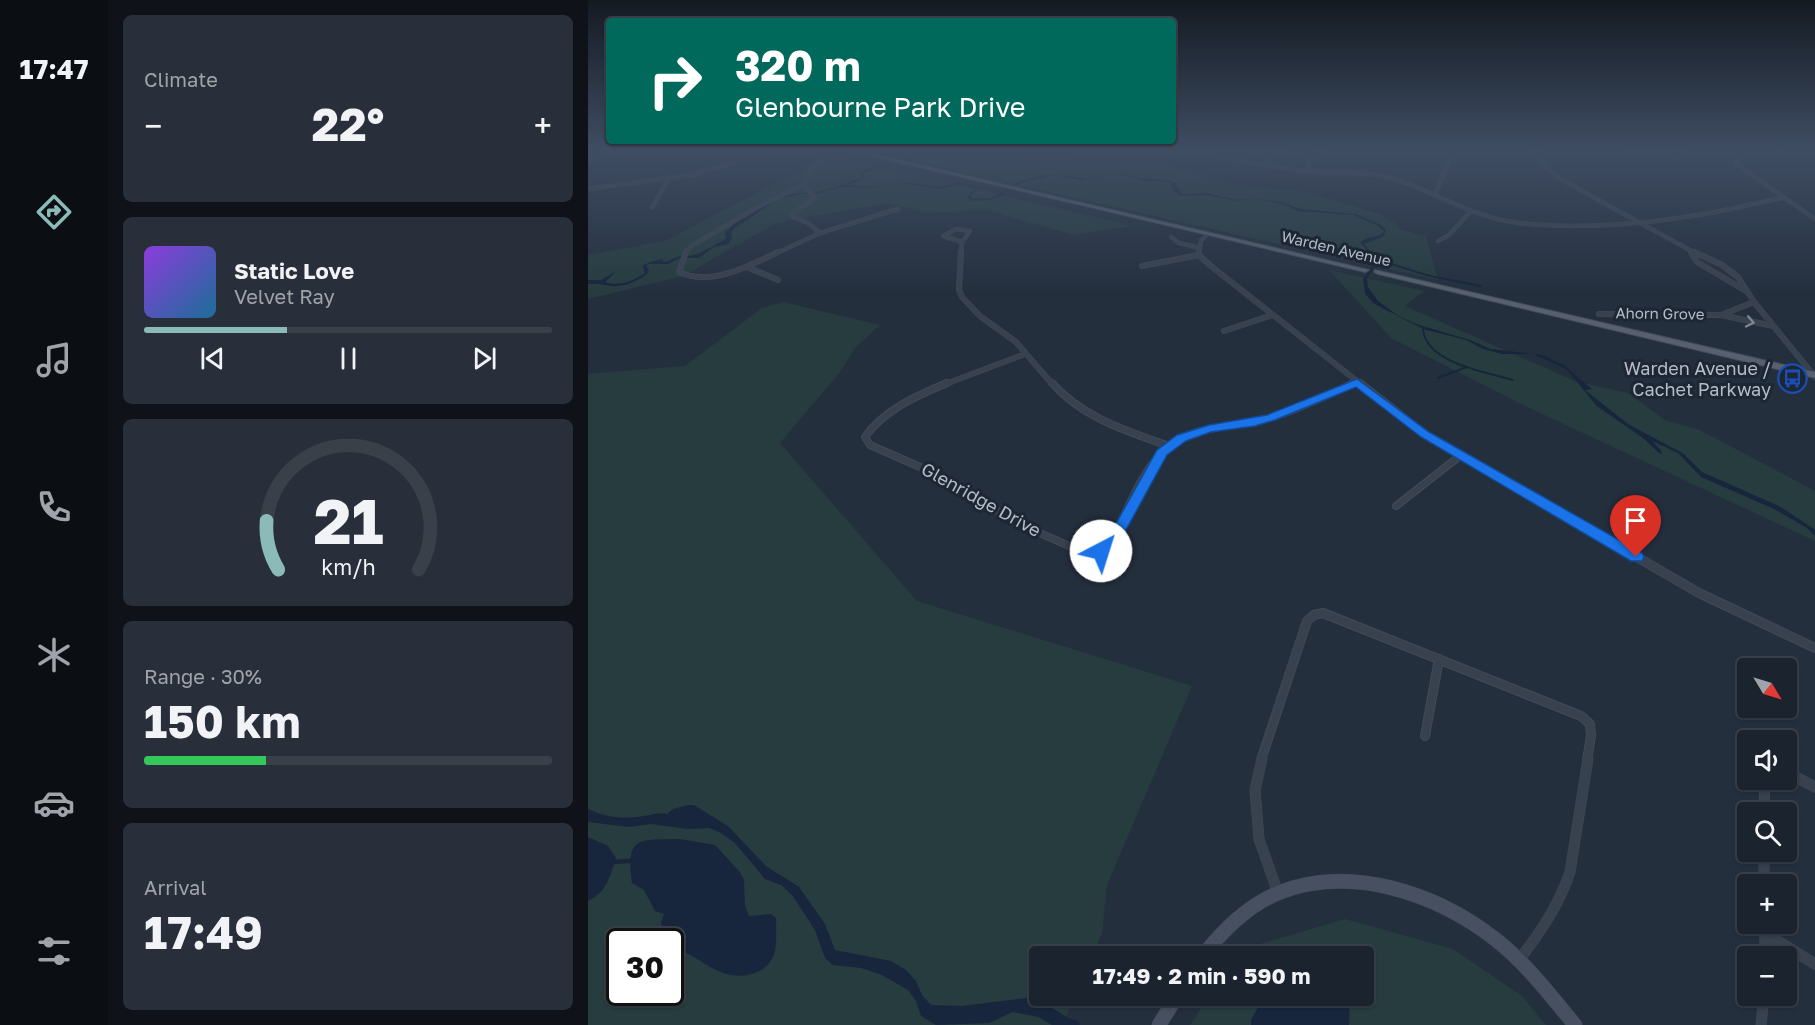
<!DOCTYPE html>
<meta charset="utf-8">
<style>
body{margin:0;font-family:"Golos Text",sans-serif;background:#282f3a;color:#f1f3f6;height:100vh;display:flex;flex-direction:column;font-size:22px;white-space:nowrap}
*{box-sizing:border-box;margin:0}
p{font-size:20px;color:#a0a4aa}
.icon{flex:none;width:33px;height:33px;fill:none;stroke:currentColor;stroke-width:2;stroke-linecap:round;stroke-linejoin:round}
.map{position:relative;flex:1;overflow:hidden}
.details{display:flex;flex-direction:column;gap:15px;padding:15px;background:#0f1319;width:480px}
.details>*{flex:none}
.top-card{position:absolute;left:18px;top:18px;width:570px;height:126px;border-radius:6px;box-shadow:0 2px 4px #0004,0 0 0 2px #39404a;background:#00695c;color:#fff;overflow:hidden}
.needle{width:39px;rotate:128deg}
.buttons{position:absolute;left:1149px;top:658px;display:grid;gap:12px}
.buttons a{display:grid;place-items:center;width:60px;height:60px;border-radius:6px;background:#1b232e;box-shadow:0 2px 4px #0004,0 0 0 2px #39404a;font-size:30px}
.speed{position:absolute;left:18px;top:928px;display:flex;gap:12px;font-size:30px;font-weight:700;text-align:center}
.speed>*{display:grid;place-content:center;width:78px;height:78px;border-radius:50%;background:#1b232e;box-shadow:0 2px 4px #0004,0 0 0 2px #39404a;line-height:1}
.speed .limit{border:3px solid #111;border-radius:9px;background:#fff;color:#111}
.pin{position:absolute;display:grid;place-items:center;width:51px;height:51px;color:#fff;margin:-62px -26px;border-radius:50% 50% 50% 0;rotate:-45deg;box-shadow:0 0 6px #0007}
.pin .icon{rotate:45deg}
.me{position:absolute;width:66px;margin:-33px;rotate:40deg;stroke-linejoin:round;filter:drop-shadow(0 0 4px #0008)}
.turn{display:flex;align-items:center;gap:21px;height:126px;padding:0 30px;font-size:27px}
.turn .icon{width:78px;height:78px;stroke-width:2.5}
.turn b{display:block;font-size:42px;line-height:51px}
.big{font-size:45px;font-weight:700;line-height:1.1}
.details .card{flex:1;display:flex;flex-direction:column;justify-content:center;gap:9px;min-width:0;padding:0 21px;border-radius:9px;background:#282f3a}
.details .dial{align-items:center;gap:0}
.dial svg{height:156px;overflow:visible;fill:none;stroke:#39404a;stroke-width:7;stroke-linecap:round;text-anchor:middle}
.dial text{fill:#f1f3f6;stroke:none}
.song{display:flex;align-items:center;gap:18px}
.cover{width:72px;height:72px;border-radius:9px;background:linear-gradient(135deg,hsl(270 70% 55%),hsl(200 70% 35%))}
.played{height:6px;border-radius:3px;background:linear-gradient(90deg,#8bbbb9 35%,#39404a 35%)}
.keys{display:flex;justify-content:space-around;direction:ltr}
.heat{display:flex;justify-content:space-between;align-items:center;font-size:33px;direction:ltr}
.charge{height:9px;border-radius:4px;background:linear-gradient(90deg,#34c759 30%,#39404a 0)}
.trip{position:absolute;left:441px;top:946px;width:345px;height:60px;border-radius:6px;background:#1b232e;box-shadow:0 2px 4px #0004,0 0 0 2px #39404a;font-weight:700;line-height:60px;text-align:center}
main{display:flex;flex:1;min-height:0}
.tab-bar{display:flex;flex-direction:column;width:108px;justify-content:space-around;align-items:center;background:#0b0e12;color:#a0a4aa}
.tab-bar .icon{width:42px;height:42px}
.tab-bar .selected{color:#8bbbb9}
.tab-bar b{font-size:27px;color:#f1f3f6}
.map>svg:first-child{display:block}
.green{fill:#263c3f;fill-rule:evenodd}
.water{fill:#17263c}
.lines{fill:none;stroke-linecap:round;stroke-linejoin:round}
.stream-far1{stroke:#17263c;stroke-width:2}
.stream{stroke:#17263c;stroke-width:4.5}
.street-far4-casing{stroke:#414a57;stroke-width:4.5}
.street-far3-casing{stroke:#414a57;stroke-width:6}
.street-far2-casing{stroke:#414a57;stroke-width:8}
.street-far1-casing{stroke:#414a57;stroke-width:10}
.street-casing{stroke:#414a57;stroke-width:11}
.secondary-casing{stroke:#414a57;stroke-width:15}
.primary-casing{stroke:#414a57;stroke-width:2}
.street-far4{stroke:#38414e;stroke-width:4}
.street-far3{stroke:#38414e;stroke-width:5}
.street-far2{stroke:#38414e;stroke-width:6}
.street-far1{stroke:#38414e;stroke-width:8}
.street{stroke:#38414e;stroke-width:10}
.secondary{stroke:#465061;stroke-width:14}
.primary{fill:#56606e;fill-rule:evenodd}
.oneway{stroke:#7c8592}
.route{fill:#1a73e8;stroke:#114b97;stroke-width:1.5}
.labels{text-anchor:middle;stroke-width:6;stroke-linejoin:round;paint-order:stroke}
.far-street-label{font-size:15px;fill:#b4bcc9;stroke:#1d2633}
.poi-label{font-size:18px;fill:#b4bcc9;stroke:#1d2633;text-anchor:end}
.street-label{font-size:18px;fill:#b4bcc9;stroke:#1d2633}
</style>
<main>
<nav class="tab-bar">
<b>17:47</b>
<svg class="icon selected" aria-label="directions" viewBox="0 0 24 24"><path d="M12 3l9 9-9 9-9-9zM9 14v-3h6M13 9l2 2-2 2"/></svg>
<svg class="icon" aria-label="music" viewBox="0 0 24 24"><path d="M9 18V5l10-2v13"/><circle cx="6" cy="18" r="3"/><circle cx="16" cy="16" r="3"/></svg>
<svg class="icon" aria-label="phone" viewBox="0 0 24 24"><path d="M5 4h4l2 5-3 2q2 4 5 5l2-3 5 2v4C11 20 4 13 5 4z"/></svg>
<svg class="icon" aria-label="climate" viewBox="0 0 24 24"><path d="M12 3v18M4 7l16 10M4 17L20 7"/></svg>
<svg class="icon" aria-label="car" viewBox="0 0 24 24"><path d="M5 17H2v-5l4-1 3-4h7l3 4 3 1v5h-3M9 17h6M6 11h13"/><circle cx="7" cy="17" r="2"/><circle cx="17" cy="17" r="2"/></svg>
<svg class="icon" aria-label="filters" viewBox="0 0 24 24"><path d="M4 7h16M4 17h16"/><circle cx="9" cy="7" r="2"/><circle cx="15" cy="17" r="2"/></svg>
</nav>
<section class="details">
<div class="card"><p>Climate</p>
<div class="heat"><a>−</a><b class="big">22°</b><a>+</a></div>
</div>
<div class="card">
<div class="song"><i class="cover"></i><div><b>Static Love</b><p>Velvet Ray</p></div></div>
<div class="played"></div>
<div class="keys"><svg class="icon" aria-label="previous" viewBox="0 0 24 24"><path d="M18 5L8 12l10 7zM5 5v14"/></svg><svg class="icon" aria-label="pause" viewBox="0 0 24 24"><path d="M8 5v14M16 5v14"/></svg><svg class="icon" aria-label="next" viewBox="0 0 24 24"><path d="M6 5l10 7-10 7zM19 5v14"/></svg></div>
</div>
<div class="card dial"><svg viewBox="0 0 100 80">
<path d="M14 69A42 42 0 1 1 86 69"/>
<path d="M14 69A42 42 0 0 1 8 44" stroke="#8bbbb9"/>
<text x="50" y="56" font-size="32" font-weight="700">21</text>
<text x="50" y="72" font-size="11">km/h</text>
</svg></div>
<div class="card"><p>Range · 30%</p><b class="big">150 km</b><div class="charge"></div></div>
<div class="card"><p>Arrival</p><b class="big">17:49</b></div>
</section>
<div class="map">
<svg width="1227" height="1025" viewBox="0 0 1227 1025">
<rect width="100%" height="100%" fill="#242f3e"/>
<!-- green -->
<g class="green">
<path d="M275,150H515L484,157L491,160L533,165H578L648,185L718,192L794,215L807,223L813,230L838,236L850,280Z"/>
<path d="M519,150H698L682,163L649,151Z"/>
<path d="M1032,150H1095L1091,160L1044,154Z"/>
<path d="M241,155L544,226L486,235L398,210L337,213L300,203L188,223L95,276L0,299V255L77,241Z"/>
<path d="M741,270L836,291L817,306L989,382L1040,393L1077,420L1112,430L1227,491V541L935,405L803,338Z"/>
<path d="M195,302L292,325L267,348L252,372L192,443L329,601L604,686L519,885L514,933L504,957H452V996H487L474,1025H0V374L97,366L174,308ZM32,942H82V993H32Z"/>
<path d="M757,919L865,949L934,996L958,1025H602L621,996H776V957H647L652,950Z"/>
</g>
<!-- water -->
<g class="water">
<path d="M370,150H374C356,157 340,157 321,156C314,164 299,170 289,170L290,165L286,166L283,171L275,173L277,178L260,185L282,187L319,182L350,187L372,183L388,186L389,190L383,195L384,199L404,198L430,182L460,174L499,178L540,173L538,175C554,180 575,177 588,183L589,188L595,194L619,193L649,200L665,198L693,202L713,209L768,214L793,225L798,230L795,237L776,244L790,260L779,279L780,287L790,301L809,315L828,324L882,340L903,349L954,355L976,365L1004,389L997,390L1040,424L1096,454L1114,472L1193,507L1227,530V536L1219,528L1186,509L1113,477L1090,453L1064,441L1072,449L1074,454L1071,453L1055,438L1009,406L978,369L945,354H914L895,349L878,340L835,329L785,303L777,293L775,279L788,261L772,242L779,238L791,236L796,231L789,225L765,215L709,211L695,204L664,198L650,201L616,195L594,196L586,192L582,182L556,181L531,174L492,180L466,175L431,183L411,197L403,200L383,201L379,197L387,189L374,184L353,189L311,183L284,188L252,187L232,193L213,194L190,199L146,229L143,232L144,238L140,244L126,247L111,258H92L80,264H60L58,266L61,269L59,274C49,281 37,287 24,286C15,285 10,283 0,284V280H13L29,271L17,282C31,287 45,281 57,273L54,266L62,262L75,259V262C81,262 83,259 89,257C95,255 102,257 109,254C113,253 135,241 138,238L137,233C151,216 179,200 201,195C213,192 226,193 238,190C250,187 261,181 273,178L272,173L285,166L291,165L293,169C302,167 313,163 319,156L350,155Z"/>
<path d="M100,805H106L140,826L178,866L211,887L237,924L247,950L303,961L318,970L328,981L334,995L343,1005L374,1006L439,998L452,1000L480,1018L490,1021L492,1025H464L450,1017L425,1012L401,1023L348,1025L333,1016L328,1001L320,990L294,975L273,968L245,965L237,958L227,930L204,895L193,885L177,879L147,843L133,833L121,828L99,829L63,824L41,827L0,822V809C19,818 35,819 56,816C64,815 71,812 79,814L85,809Z"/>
<path d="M0,837L20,846L28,858C22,876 19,892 0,901Z"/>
<path d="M92,839L127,845L151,871L156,880L157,905L161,916L183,914L188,918C188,928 189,941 187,951C180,978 147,981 126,969C111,961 102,952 85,949L82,942H79L73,923L76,914L67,911L56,890L44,883C37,835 51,840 92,839Z"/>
<path d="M676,996H762L761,1025H663V1020Z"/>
</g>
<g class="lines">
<!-- stream-far1 -->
<g class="stream-far1">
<path d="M790,260L842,276L893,286"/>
<path d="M835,329C838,363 897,372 925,380"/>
<path d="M850,378L879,367"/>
</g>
<!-- stream -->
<path class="stream" d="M26,862L41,861"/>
<defs>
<g id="street-far4">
<path d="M948,150L959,169L974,180L1109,254"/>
<path d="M547,156C608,144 657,165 717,171C746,174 775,170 803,178C846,191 885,218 931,223C992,230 1056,224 1116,214C1143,210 1169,202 1196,198"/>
<path d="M0,160L27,150"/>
<path d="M1149,161L1148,163L1154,168L1227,219"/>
<path d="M719,171L722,161L734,150"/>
<path d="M215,185L226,197L220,204L205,212V217L220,223L232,233"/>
<path d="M215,185L224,167L252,150"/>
<path d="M0,189L103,175L145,163"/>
<path d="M847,194L861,161"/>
<path d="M64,208L81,178"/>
<path d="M368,229L382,231L374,242L355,236Z"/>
<path d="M583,237L591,243L612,248"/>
<path d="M850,241L861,235L883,211"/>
<path d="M1102,251L1104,254"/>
<path d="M97,254L103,246L170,207L215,185"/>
<path d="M187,254L232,233L310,209"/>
<path d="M373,254L374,242"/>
<path d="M611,254L613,241L620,233"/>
</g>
<g id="street-far3">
<path d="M98,252L91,272C123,287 161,266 190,252"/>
<path d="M373,252L371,290L374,297L392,316L428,342L465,385"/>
<path d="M611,252V255L623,266L774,385"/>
<path d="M1103,252L1109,262L1158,291"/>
<path d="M1106,252L1134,265L1150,277L1166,302L1227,377"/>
<path d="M554,266L611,255"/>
<path d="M159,267L190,280"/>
<path d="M1166,302L1133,315L1185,326"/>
<path d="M1011,314L1133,315"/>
<path d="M636,331L684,315"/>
<path d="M355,385L437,354"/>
<path d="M763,385L769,382"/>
</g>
<g id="street-far2">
<path d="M359,383C328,396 296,410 277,437L282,445L357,478L427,522L490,550"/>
<path d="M464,383C495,418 539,431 581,446"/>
<path d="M772,383L837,434L1037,550"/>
<path d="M808,506L873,455"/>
<path d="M511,550L522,546C538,515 550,475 577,450C606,423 649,428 685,417C713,408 740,395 766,383"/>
</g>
<g id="street-far1">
<path d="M486,549L502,554L515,549"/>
<path d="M1035,549L1111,593L1227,648"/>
<path d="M837,736L851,659"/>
<path d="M673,760L719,621L726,615L735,613L993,716L1002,724L1003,736L999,760"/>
</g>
<g id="street">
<path d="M674,759L667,790L671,839L690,893"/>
<path d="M1198,772L1227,787"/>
<path d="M1176,813L1177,780"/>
<path d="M1176,852V885"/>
<path d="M1177,924V957"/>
<path d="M1177,933L1227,964"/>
<path d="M931,960C952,933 971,905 982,872L1000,759"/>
<path d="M1173,1025L1176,996"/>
</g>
<g id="secondary">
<path d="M614,957C634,931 659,906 690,893C762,864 848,893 907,939C938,963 962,995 987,1025"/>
<path d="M571,1025L589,996"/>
</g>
<g id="primary">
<path d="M259,150H268L781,270L777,272Z"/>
<path d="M787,270L1227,372V378L790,274L786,272Z"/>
</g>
</defs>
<!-- street-far4 casing -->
<use href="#street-far4" class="street-far4-casing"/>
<!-- street-far3 casing -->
<use href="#street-far3" class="street-far3-casing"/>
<!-- street-far2 casing -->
<use href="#street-far2" class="street-far2-casing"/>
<!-- street-far1 casing -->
<use href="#street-far1" class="street-far1-casing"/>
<!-- street casing -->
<use href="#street" class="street-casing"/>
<!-- secondary casing -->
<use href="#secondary" class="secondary-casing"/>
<!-- primary casing -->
<use href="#primary" class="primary-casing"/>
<!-- street-far4 -->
<use href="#street-far4" class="street-far4"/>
<!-- street-far3 -->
<use href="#street-far3" class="street-far3"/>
<!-- street-far2 -->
<use href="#street-far2" class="street-far2"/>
<!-- street-far1 -->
<use href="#street-far1" class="street-far1"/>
<!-- street -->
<use href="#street" class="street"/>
<!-- secondary -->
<use href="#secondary" class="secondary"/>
<!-- primary -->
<use href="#primary" class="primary"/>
</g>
<!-- one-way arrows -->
<defs><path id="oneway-chevron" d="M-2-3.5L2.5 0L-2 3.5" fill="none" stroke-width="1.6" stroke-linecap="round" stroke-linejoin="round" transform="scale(1.5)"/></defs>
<use class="oneway" href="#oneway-chevron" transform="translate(1162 322) rotate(12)"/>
<!-- sky -->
<linearGradient id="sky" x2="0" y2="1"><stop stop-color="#141a22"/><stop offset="0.51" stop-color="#3f4d63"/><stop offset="1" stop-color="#3f4d63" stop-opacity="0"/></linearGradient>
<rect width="1227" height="293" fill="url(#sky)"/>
<!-- route -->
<path class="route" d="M769,379L841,432L1054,553L1056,557L1054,561H1043L833,437L768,387L687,420L667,426L623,432L598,441L579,455L527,550L513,556L508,554L506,551L508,547L517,543L569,450L589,435L621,425L679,415Z"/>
<!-- icons -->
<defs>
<symbol id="bus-ring" viewBox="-11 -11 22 22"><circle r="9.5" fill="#1d2633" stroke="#1a4fb4" stroke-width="1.5"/><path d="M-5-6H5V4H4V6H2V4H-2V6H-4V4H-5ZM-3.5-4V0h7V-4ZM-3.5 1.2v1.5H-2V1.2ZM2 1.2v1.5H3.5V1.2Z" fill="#1a4fb4"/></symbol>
</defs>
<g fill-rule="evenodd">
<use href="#bus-ring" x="1188" y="362" width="33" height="33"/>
</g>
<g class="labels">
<!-- far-street labels -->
<g class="far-street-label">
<text transform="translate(748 249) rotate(13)" y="5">Warden Avenue</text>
<text transform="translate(1072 314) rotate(1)" y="5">Ahorn Grove</text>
</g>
<!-- poi labels -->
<g class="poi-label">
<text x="1183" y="375">Warden Avenue /<tspan x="1183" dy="21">Cachet Parkway</tspan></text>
</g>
<!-- street labels -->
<g class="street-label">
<text transform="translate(393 500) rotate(29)" y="6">Glenridge Drive</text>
</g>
</g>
</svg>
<div class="buttons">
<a><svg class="needle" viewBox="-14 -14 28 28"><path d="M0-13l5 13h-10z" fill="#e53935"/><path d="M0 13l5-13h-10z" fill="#a0a4aa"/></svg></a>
<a><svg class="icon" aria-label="sound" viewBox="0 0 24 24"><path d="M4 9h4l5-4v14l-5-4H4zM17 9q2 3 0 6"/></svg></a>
<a><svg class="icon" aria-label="search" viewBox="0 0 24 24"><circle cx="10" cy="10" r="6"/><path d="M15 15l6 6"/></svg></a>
<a>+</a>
<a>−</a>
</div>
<div class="speed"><div class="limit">30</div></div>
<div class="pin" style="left:1048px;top:557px;background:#d93025"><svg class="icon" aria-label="arrive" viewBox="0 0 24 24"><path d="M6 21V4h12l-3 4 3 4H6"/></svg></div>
<svg class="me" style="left:513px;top:551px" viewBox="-20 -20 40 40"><circle r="19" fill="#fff"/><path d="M0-13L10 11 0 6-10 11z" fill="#1a73e8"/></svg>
<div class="trip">17:49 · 2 min · 590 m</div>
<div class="top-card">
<div class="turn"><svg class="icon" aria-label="right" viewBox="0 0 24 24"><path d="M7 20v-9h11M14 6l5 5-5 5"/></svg><div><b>320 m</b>Glenbourne Park Drive</div></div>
</div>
</div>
</main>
